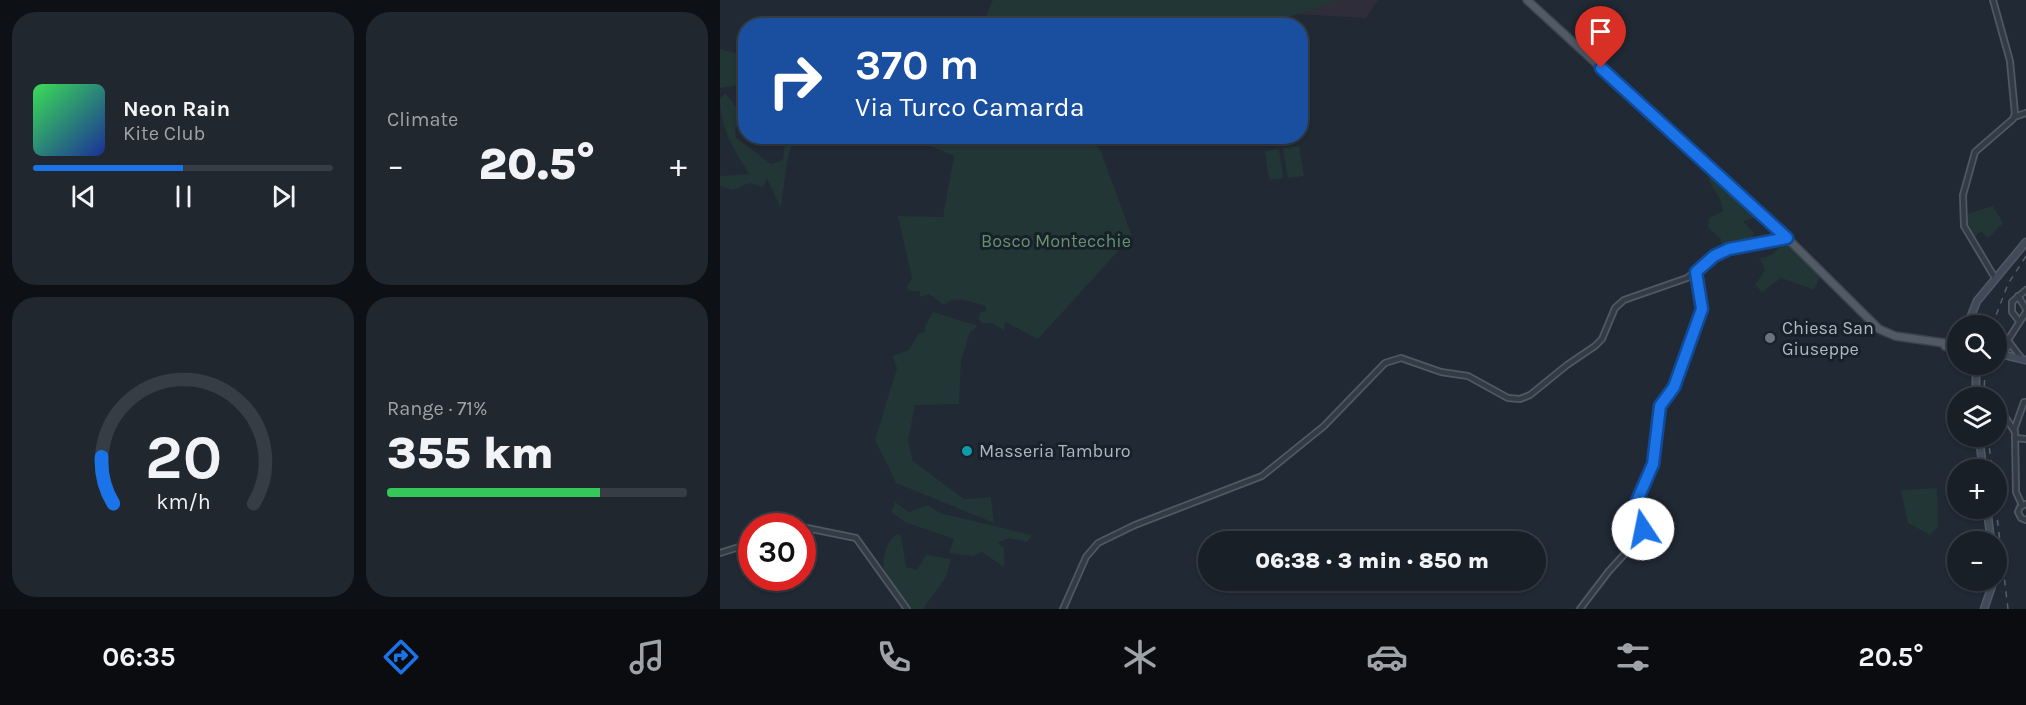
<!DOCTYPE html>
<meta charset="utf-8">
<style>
body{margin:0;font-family:Karla,sans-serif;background:#21272f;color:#f1f3f6;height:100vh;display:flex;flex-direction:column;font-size:22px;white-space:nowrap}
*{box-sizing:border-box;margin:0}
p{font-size:20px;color:#9fa2a7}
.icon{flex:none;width:33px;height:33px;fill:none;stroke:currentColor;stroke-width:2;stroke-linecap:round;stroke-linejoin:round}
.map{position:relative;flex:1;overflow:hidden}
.sheet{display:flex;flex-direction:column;gap:12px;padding:12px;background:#0d1115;width:720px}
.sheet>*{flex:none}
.guide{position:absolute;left:18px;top:18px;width:570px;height:126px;border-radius:24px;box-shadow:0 2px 4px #0004,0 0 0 2px #363d44;background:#1a4fa0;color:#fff;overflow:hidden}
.controls{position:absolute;left:1227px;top:315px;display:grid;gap:12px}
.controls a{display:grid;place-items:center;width:60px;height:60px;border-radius:50%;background:#181f27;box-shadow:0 2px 4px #0004,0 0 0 2px #363d44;font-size:30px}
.speed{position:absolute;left:18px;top:513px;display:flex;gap:12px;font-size:30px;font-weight:700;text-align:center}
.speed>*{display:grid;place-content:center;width:78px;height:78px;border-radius:50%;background:#181f27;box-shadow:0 2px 4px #0004,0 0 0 2px #363d44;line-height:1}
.speed .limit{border:9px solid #d22;background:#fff;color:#111}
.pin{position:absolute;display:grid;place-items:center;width:51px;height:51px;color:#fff;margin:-62px -26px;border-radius:50% 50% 50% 0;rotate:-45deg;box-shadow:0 0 6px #0007}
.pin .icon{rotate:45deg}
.me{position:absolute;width:66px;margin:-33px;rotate:349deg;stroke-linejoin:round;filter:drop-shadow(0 0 4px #0008)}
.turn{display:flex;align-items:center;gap:21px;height:126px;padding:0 18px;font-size:27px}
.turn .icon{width:78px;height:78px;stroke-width:2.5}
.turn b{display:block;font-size:42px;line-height:51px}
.big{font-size:45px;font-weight:800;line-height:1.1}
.sheet .card{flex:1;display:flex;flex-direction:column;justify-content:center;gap:9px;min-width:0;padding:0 21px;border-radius:24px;background:#21272f}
.sheet .dial{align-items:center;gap:0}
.dial svg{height:156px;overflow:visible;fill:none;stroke:#363d44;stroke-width:7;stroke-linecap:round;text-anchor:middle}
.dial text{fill:#f1f3f6;stroke:none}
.song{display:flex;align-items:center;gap:18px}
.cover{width:72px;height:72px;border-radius:9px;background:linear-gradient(135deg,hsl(130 70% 55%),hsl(230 70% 35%))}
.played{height:6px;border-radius:3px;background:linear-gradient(90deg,#1a73e8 50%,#363d44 50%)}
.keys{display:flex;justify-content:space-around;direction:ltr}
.heat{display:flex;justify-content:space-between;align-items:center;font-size:33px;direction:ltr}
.charge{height:9px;border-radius:4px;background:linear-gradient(90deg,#34c759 71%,#363d44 0)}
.sheet .tiles{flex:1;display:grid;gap:12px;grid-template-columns:repeat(2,1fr)}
.trip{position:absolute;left:478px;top:531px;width:348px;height:60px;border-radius:30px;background:#181f27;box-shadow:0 2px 4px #0004,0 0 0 2px #363d44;font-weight:800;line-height:60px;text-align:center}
.dock{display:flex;height:96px;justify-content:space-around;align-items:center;background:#0a0c10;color:#9fa2a7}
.dock .icon{width:42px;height:42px}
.dock .on{color:#1a73e8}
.dock b{font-size:27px;color:#f1f3f6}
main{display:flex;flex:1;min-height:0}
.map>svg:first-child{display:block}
.medical{fill:#2e2d39}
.green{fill:#223636}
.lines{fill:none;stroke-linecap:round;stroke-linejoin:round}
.street-casing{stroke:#505963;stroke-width:8}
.secondary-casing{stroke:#505963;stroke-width:9}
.primary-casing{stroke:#3c444e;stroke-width:10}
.street{stroke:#333b45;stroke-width:4.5}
.secondary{stroke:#414a58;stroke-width:6}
.primary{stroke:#515a65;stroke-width:7}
.rail{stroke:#555f6c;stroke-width:1.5;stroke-dasharray:6 6;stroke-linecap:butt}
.route-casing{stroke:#114b97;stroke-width:15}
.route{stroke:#1a73e8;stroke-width:10}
.worship-dot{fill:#6b7280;stroke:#182029;stroke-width:2}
.culture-dot{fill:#0f9aa8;stroke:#182029;stroke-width:2}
.labels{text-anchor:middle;stroke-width:6;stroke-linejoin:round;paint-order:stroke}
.park-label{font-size:18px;fill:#66916e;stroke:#182029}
.poi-label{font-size:18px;fill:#adb6c2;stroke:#182029;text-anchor:start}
</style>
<main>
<section class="sheet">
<div class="tiles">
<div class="card">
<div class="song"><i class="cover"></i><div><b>Neon Rain</b><p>Kite Club</p></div></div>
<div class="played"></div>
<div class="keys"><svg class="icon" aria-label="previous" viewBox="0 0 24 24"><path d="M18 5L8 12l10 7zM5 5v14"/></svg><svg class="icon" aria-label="pause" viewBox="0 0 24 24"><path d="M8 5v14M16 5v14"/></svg><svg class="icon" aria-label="next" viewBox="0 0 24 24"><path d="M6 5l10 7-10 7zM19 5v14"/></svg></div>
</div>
<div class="card"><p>Climate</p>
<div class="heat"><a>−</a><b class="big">20.5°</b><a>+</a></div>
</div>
<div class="card dial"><svg viewBox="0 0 100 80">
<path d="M14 69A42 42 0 1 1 86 69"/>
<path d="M14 69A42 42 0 0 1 8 45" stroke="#1a73e8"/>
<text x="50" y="56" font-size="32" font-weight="700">20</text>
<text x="50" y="72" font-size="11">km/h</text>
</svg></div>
<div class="card"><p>Range · 71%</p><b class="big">355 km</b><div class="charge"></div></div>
</div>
</section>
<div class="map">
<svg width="1306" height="609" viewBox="0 0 1306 609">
<rect width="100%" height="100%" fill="#202934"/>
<!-- medical -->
<path class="medical" d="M560,0H658L646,18L575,14Z"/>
<!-- green -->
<g class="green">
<path d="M273,0H617C590,12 556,21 527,25C503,29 474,14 454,26L262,25Z"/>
<path d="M0,49L25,56V87L20,85L0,88Z"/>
<path d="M5,93L20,112H25V132L15,126L16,138L51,164L63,160L65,139L61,137H74L67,161L61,208L47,179L43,187L29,183L13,190L0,186V176L29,174C14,149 0,129 0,99Z"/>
<path d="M189,137H370L381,152L412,236L318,339L285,322L284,330L271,323H262L258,319L261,312L266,311V306C251,302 236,294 224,305L209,294L200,297V291H189L186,288L192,278L178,216L223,217L234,156Z"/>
<path d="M579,146L584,176L568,178L563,148Z"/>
<path d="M559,149L563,178L549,180L545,151Z"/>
<path d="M993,176L1037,215L1035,218L1023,221L1034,233L1031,241L1001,245V239L988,227L989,218L1003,211L1000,199L988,179Z"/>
<path d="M1273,206L1283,223L1268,238L1260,231L1255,237L1247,228L1244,215Z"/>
<path d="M1065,243L1100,277L1094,290L1061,278L1042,292L1035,285L1045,270L1039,258L1050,256Z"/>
<path d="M213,312L258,326L250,332L241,361L239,404L195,405L188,441L193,461L244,499L271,497L274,523L176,483L155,440L177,368L172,356L189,350L199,333L205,332V326Z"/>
<path d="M1217,488L1218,527L1210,535L1188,523L1181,490Z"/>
<path d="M175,502L189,512L208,505L220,513L312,535L307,542L289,538L278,543L284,548V567L262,552L253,556L229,553L234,539L185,522L171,512Z"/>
<path d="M178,534L181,535L186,567L197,570L206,555L231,559L226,577L203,609H192C184,599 169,585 165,573C161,561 166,540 178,534Z"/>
</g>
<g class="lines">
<defs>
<g id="street">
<path d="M1273,0L1290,61L1295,114L1293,119L1255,152L1243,195L1244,226L1275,278"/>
<path d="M1294,117L1306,113"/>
<path d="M1298,296L1306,309"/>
<path d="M1299,321L1292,312V302L1306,290"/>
<path d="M1289,342L1302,359"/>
<path d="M1281,353L1288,347V338"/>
<path d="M1279,354L1306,312"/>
<path d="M1278,406L1295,432L1296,492L1302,505"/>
<path d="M1294,430L1304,402H1306"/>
<path d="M1295,438L1306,439"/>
<path d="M1306,504L1300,507L1298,512L1301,518L1306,520"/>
<path d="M82,527L136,538L187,609"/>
<path d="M0,553L32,543"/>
<path d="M343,609L366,557L378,543L415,525L542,476L604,426L665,363L681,358L721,372L748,376L788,398L800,399L810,395L847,365L875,346L882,339L895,308L904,300L967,278L994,256L1009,249L1067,238"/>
<path d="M860,609L889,571L922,535L923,529L916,503L930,475L936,455L941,406L954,387L982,309L976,272"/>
</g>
<g id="secondary">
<path d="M1247,326L1257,301L1306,242"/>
<path d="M1276,353L1306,360"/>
<path d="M1256,364V398"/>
<path d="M1259,436L1263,470"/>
<path d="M1267,508L1271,542"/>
<path d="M1264,609L1274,580"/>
</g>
<g id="primary">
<path d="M807,0L1067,238L1159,329L1175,336L1238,345"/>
<path d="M1225,346L1238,352"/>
</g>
</defs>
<!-- street casing -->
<use href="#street" class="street-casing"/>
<!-- secondary casing -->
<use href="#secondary" class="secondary-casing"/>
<!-- primary casing -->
<use href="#primary" class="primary-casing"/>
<!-- street -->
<use href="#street" class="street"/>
<!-- secondary -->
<use href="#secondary" class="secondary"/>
<!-- primary -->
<use href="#primary" class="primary"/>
<!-- rail -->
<g class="rail">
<path d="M1272,326L1288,284L1306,256"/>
<path d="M1264,398L1265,364"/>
<path d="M1268,436L1272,470"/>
<path d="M1276,508L1288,609"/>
</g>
</g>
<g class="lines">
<defs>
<path id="route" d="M881,68L1067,238L1009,249L994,256L976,272L982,309L954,387L940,406L933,464L916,503L923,529"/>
</defs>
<!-- route casing -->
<use href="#route" class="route-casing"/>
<!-- route -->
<use href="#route" class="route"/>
</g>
<!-- markers -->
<circle class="worship-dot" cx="1050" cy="338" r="6"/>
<circle class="culture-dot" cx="247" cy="451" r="6"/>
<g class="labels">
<!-- park labels -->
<g class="park-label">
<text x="336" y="247">Bosco Montecchie</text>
</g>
<!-- poi labels -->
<g class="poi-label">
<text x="1062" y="334">Chiesa San<tspan x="1062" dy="21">Giuseppe</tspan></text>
<text x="259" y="457">Masseria Tamburo</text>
</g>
</g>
</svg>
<div class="controls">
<a><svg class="icon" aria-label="search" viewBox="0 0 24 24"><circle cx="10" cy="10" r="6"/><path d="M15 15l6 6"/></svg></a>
<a><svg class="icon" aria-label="layers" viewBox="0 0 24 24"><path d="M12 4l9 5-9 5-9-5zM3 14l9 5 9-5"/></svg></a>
<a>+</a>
<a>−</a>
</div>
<div class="speed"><div class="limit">30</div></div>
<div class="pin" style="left:881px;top:68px;background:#d93025"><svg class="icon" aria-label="arrive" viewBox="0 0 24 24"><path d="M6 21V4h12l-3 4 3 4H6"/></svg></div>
<svg class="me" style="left:923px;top:529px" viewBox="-20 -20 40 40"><circle r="19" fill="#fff"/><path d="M0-13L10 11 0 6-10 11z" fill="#1a73e8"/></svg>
<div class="trip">06:38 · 3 min · 850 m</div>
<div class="guide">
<div class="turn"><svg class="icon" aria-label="right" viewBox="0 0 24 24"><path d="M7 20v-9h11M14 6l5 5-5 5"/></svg><div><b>370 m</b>Via Turco Camarda</div></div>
</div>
</div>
</main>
<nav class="dock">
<b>06:35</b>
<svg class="icon on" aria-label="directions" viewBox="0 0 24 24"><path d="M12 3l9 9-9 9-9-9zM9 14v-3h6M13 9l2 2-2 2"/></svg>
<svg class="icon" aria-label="music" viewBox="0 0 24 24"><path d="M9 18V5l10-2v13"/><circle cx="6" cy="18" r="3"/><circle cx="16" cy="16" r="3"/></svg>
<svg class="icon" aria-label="phone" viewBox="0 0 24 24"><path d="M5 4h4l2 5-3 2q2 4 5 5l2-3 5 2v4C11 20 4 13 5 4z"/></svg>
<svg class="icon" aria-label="climate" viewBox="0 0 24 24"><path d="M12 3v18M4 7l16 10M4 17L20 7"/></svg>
<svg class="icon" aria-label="car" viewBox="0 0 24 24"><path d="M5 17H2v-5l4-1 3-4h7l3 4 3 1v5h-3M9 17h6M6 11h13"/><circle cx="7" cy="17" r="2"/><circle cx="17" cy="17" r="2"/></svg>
<svg class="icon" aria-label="filters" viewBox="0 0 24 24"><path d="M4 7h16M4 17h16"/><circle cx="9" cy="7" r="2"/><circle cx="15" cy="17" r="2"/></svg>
<b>20.5°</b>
</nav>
